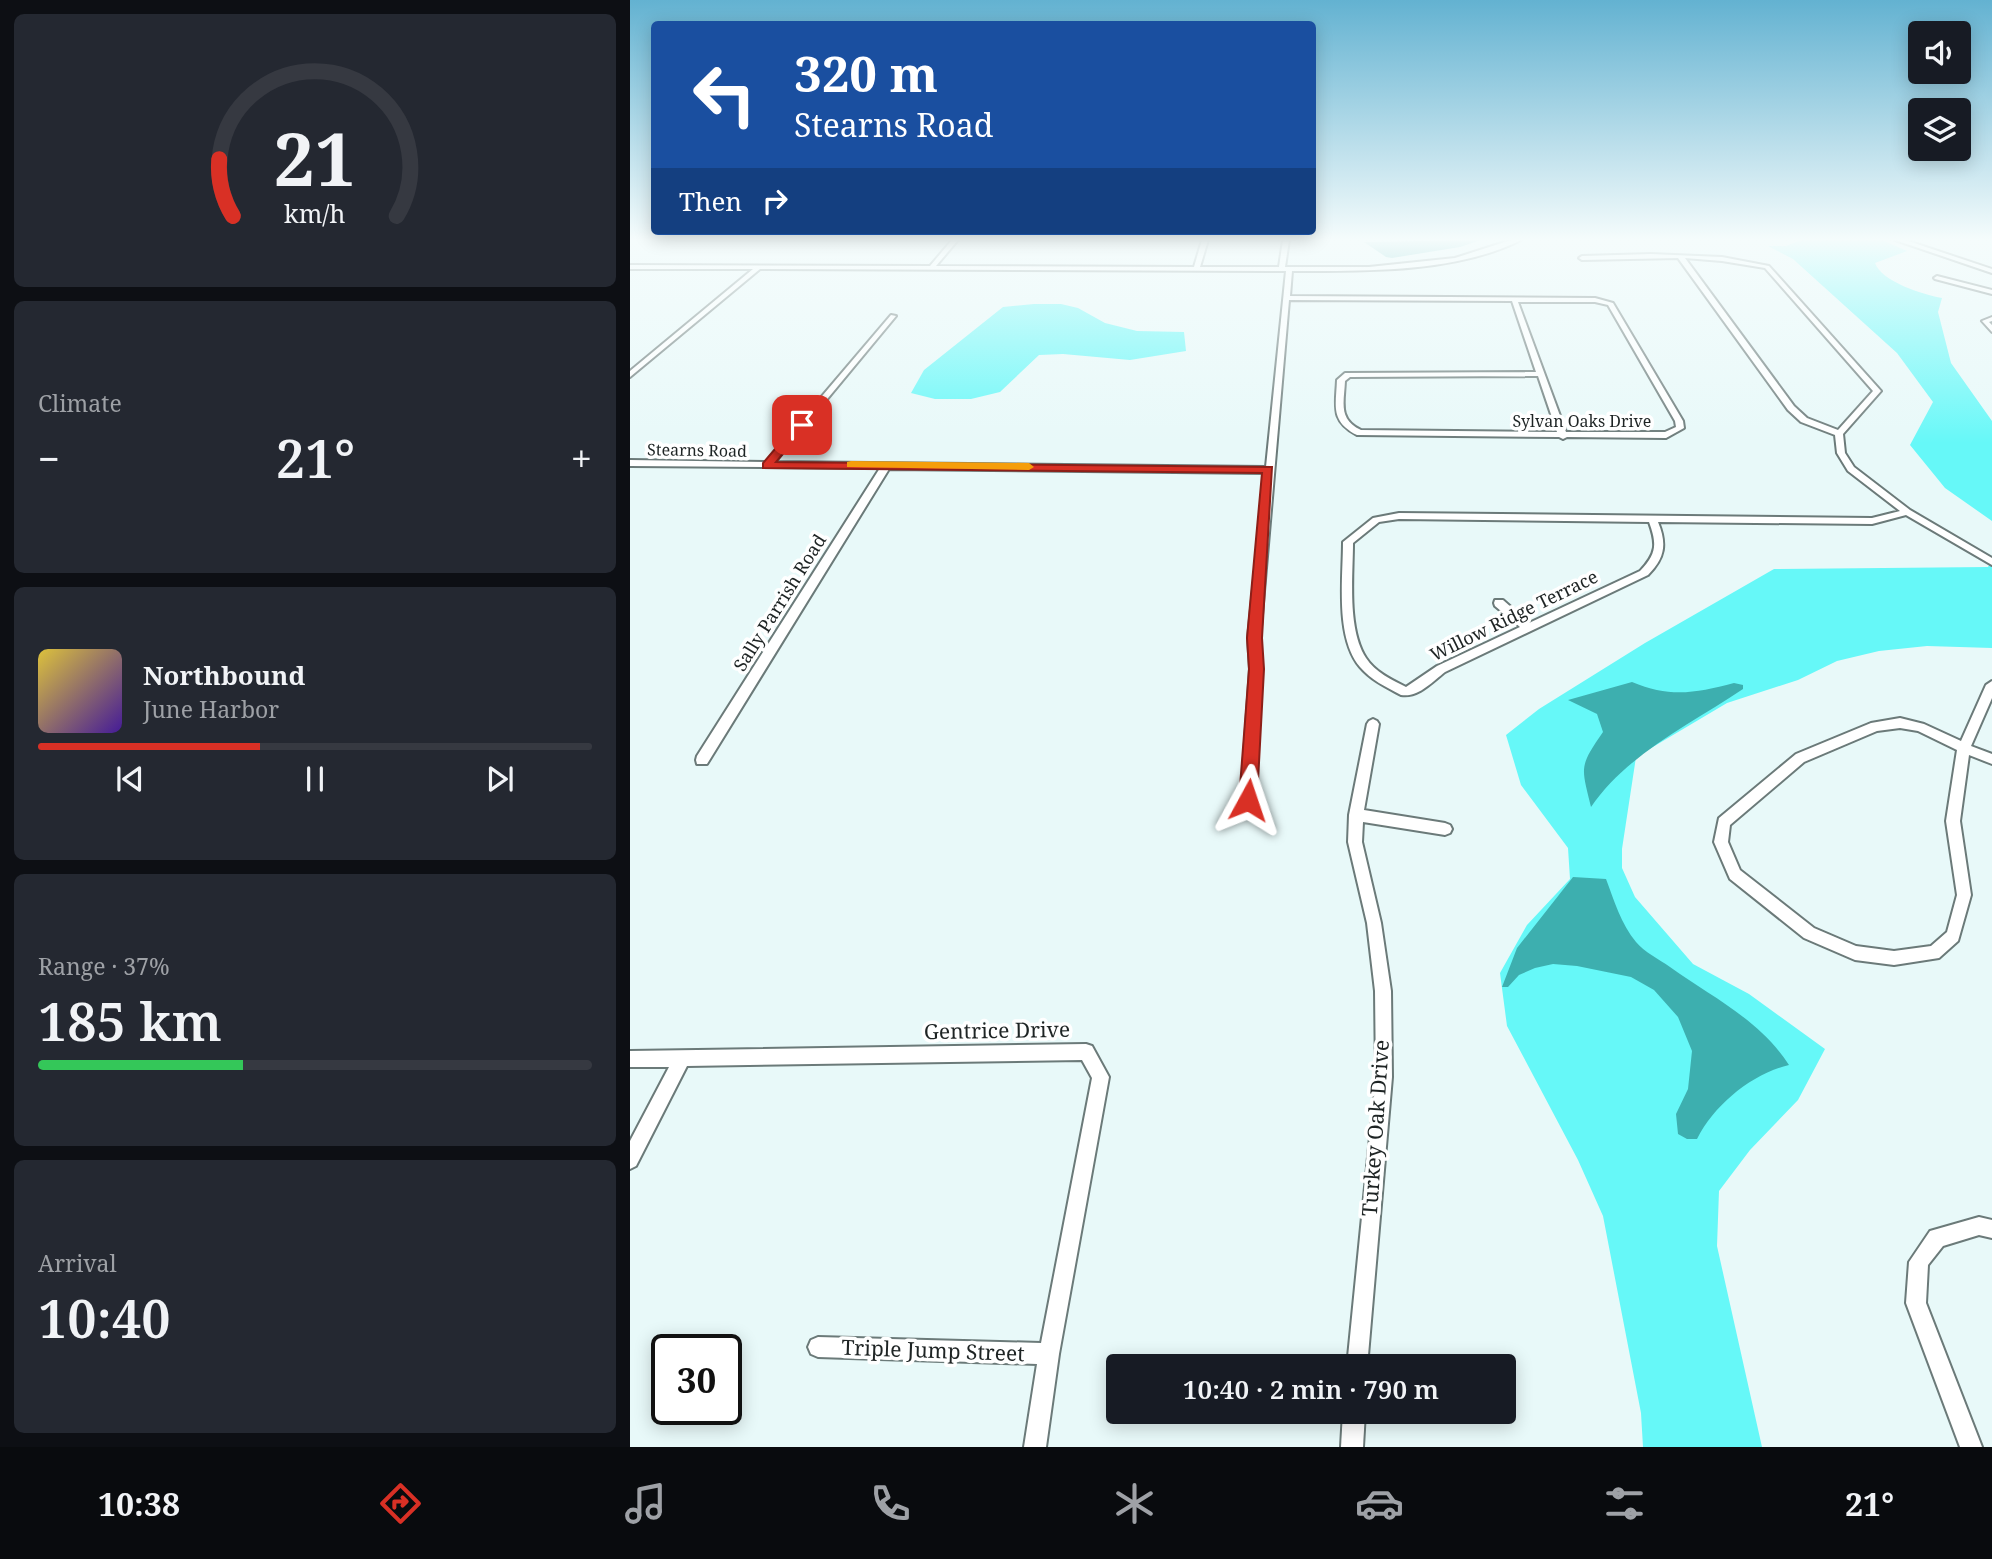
<!DOCTYPE html>
<meta charset="utf-8">
<style>
body{margin:0;font-family:"Noto Serif",serif;background:#242831;color:#f1f3f6;height:100vh;display:flex;flex-direction:column;font-size:26px;white-space:nowrap}
*{box-sizing:border-box;margin:0}
p{font-size:23px;color:#9ea1a6}
.icon{flex:none;width:38px;height:38px;fill:none;stroke:currentColor;stroke-width:2;stroke-linecap:round;stroke-linejoin:round}
.map{position:relative;flex:1;overflow:hidden}
.side{display:flex;flex-direction:column;gap:14px;padding:14px;background:#0d0f14;width:630px}
.side>*{flex:none}
.banner{position:absolute;left:21px;top:21px;width:665px;height:214px;border-radius:7px;box-shadow:0 4px 18px #0003;background:#1a4fa0;color:#fff;overflow:hidden}
.fabs{position:absolute;left:1278px;top:21px;display:grid;gap:14px}
.fabs a{display:grid;place-items:center;width:63px;height:63px;border-radius:7px;background:#171b24;box-shadow:0 4px 18px #0003;font-size:35px}
.speed{position:absolute;left:21px;top:1334px;display:flex;gap:14px;font-size:35px;font-weight:700;text-align:center}
.speed>*{display:grid;place-content:center;width:91px;height:91px;border-radius:50%;background:#171b24;box-shadow:0 4px 18px #0003;line-height:1}
.speed .limit{border:4px solid #111;border-radius:10px;background:#fff;color:#111}
.pin{position:absolute;display:grid;place-items:center;width:60px;height:60px;color:#fff;margin:-30px;border-radius:14px;box-shadow:0 4px 10px #0006}
.me{position:absolute;width:77px;margin:-38px;rotate:5deg;stroke-linejoin:round;filter:drop-shadow(0 0 5px #0008)}
.turn{display:flex;align-items:center;gap:24px;height:147px;padding:0 28px;font-size:32px}
.turn .icon{width:91px;height:91px;stroke-width:2.5}
.turn b{display:block;font-size:49px;line-height:60px}
.then{display:flex;align-items:center;height:66px;padding:0 28px;background:#0003;gap:14px;font-size:26px}
.big{font-size:52px;font-weight:600;line-height:1.1}
.side .tile{flex:1;display:flex;flex-direction:column;justify-content:center;gap:10px;min-width:0;padding:0 24px;border-radius:10px;background:#242831}
.side .dial{align-items:center;gap:0}
.dial svg{height:182px;overflow:visible;fill:none;stroke:#363941;stroke-width:7;stroke-linecap:round;text-anchor:middle}
.dial text{fill:#f1f3f6;stroke:none}
.song{display:flex;align-items:center;gap:21px}
.cover{width:84px;height:84px;border-radius:10px;background:linear-gradient(135deg,hsl(50 70% 55%),hsl(260 70% 35%))}
.played{height:7px;border-radius:4px;background:linear-gradient(90deg,#d93025 40%,#363941 40%)}
.keys{display:flex;justify-content:space-around;direction:ltr}
.heat{display:flex;justify-content:space-between;align-items:center;font-size:38px;direction:ltr}
.charge{height:10px;border-radius:5px;background:linear-gradient(90deg,#34c759 37%,#363941 0)}
.trip{position:absolute;left:476px;top:1354px;width:410px;height:70px;border-radius:7px;background:#171b24;box-shadow:0 4px 18px #0003;font-weight:600;line-height:70px;text-align:center}
.tab-bar{display:flex;height:112px;justify-content:space-around;align-items:center;background:#090b0e;color:#9ea1a6}
.tab-bar .icon{width:49px;height:49px}
.tab-bar .active{color:#d93025}
.tab-bar b{font-size:32px;color:#f1f3f6}
main{display:flex;flex:1;min-height:0}
.map>svg:first-child{display:block}
.green{fill:#66f8f8}
.water{fill:#3dafaf}
.lines{fill:none;stroke-linecap:round;stroke-linejoin:round}
.minor-casing{stroke:#6b7a79;stroke-width:4}
.minor{fill:#fff;fill-rule:evenodd}
.route{fill:#d93025;stroke:#8d1f18;stroke-width:2}
.slow{fill:#f59e0b}
.labels{text-anchor:middle;stroke-width:7;stroke-linejoin:round;paint-order:stroke}
.far-street-label{font-size:16px;fill:#1e2424;stroke:#fff}
.street-label{font-size:18px;fill:#1e2424;stroke:#fff}
.near-street-label{font-size:21px;fill:#1e2424;stroke:#fff}
</style>
<main>
<section class="side">
<div class="tile dial"><svg viewBox="0 0 100 80">
<path d="M14 69A42 42 0 1 1 86 69"/>
<path d="M14 69A42 42 0 0 1 8 44" stroke="#d93025"/>
<text x="50" y="56" font-size="32" font-weight="700">21</text>
<text x="50" y="72" font-size="11">km/h</text>
</svg></div>
<div class="tile"><p>Climate</p>
<div class="heat"><a>−</a><b class="big">21°</b><a>+</a></div>
</div>
<div class="tile">
<div class="song"><i class="cover"></i><div><b>Northbound</b><p>June Harbor</p></div></div>
<div class="played"></div>
<div class="keys"><svg class="icon" aria-label="previous" viewBox="0 0 24 24"><path d="M18 5L8 12l10 7zM5 5v14"/></svg><svg class="icon" aria-label="pause" viewBox="0 0 24 24"><path d="M8 5v14M16 5v14"/></svg><svg class="icon" aria-label="next" viewBox="0 0 24 24"><path d="M6 5l10 7-10 7zM19 5v14"/></svg></div>
</div>
<div class="tile"><p>Range · 37%</p><b class="big">185 km</b><div class="charge"></div></div>
<div class="tile"><p>Arrival</p><b class="big">10:40</b></div>
</section>
<div class="map">
<svg width="1362" height="1447" viewBox="0 0 1362 1447">
<rect width="100%" height="100%" fill="#e8f9f9"/>
<!-- green -->
<g class="green">
<path d="M1171,240H1252L1277,251L1245,263C1252,282 1292,294 1312,298L1308,312L1321,363L1362,421V521L1315,488L1280,445L1303,402L1267,353L1163,259L1138,246H1156Z"/>
<path d="M404,304H431L448,308L475,323L507,331L554,332L556,351L500,360L433,354L409,355L370,392L341,399H305L281,393L294,370L373,307Z"/>
<path d="M1362,560V648L1297,646L1249,651L1207,661L1168,680L1097,703L1006,757L992,849V868L1005,897L1063,964L1119,994L1195,1049L1168,1100L1120,1150L1089,1191L1087,1246L1132,1447H1013L1011,1413L973,1216L948,1160L877,1026L870,973L897,925L940,879L938,848L891,785L876,735L909,709L1015,643L1144,569L1358,567Z"/>
</g>
<!-- water -->
<g class="water">
<path d="M851,240L830,247L762,258L756,257L734,242Z"/>
<path d="M1002,682C1040,698 1066,693 1104,683L1113,685V689C1061,724 997,754 961,807C951,766 949,767 973,732L967,714L938,700Z"/>
<path d="M943,877L976,879C984,900 991,924 1006,942C1014,952 1029,959 1040,967C1082,997 1130,1020 1159,1065C1122,1074 1085,1104 1067,1139H1057L1048,1134L1046,1114L1058,1089L1062,1051L1048,1017L1024,990L1001,977L947,966L923,964L905,968L889,975L878,987H872L887,948Z"/>
</g>
<g class="lines">
<defs>
<g id="minor">
<path d="M322,240H328L306,266L564,267L572,240H578L570,267H649L653,240H659L655,267H739L825,258L881,240H891C826,273 734,271 662,271L660,296L965,298L983,303L1053,421L1054,428L1036,438L937,437L933,439L929,437L727,435C700,421 706,406 707,380L715,373L906,372L882,301L659,300L630,638L632,669L625,800L623,804L618,806L613,804L611,800L620,669L618,638L635,473L259,469L77,764H67L66,760L67,756L250,468L0,466V460L136,462L261,315L266,316L145,462L636,467L656,271L130,269L0,377V371L123,269H0V265L300,266ZM888,302H965L978,305L1045,421L1046,427L1035,432H936ZM908,376L927,432L731,430C708,419 714,403 715,381L720,377Z"/>
<path d="M1265,240H1275L1362,269V273Z"/>
<path d="M1021,254L1092,257L1139,266L1251,391L1213,434L1215,453L1224,467L1280,510L1362,558V565L1276,515L1242,524L1028,522C1037,544 1035,558 1018,575L815,672C802,682 788,698 771,695C756,687 741,680 730,667C705,637 713,579 713,542L743,518L769,513L1242,518L1270,511L1218,471L1207,453L1205,435L1171,422L1158,410L1048,258L952,260L949,258L952,256ZM1055,258L1092,261L1135,268L1243,391L1208,430L1177,418L1164,406ZM769,519L1019,522C1027,544 1027,553 1010,571L899,623L873,600H865L864,603L865,606L890,627L807,666L776,687C762,680 745,672 736,658C717,629 723,576 723,543L749,522Z"/>
<path d="M1307,276L1362,290V294L1305,279L1304,278Z"/>
<path d="M1362,317V321L1359,322L1362,325V332L1352,321Z"/>
<path d="M1362,681V698L1341,746L1362,754V764L1339,755L1330,821L1341,895L1328,941L1309,958L1264,965L1225,960L1174,938L1100,879L1084,842L1089,818L1166,754L1241,723L1270,718L1294,724L1331,741L1356,685ZM1270,728L1288,731L1327,750L1316,821L1327,895L1317,932L1301,946L1264,951L1226,946L1184,928L1110,870L1098,842L1100,825L1174,762L1247,731Z"/>
<path d="M743,719L747,721L749,724L734,810L815,823L820,825L822,829L820,833L815,835L733,822L732,842L751,923L761,991L762,1077L737,1367H717L746,1077L745,991L737,923L718,842L719,815L737,724L739,721Z"/>
<path d="M456,1044L462,1046L479,1077L429,1354L416,1447H394L407,1364L188,1357L181,1354L178,1347L181,1340L188,1337L411,1343L462,1078L452,1060L57,1066L6,1166L0,1169V1141L39,1067H0V1051Z"/>
<path d="M1349,1217L1362,1220V1238L1349,1235L1313,1246L1298,1265L1296,1303L1352,1447H1330L1276,1303L1279,1262L1300,1231Z"/>
<path d="M713,1412H735L733,1447H711Z"/>
</g>
</defs>
<!-- minor casing -->
<use href="#minor" class="minor-casing"/>
<!-- minor -->
<use href="#minor" class="minor"/>
</g>
<!-- sky -->
<linearGradient id="sky" x2="0" y2="1"><stop stop-color="#63b2d1"/><stop offset="0.54" stop-color="#f5fcfc"/><stop offset="1" stop-color="#f5fcfc" stop-opacity="0"/></linearGradient>
<rect width="1362" height="443" fill="url(#sky)"/>
<!-- route -->
<path class="route" d="M172,421L177,425L146,462L642,467L632,638L634,669L627,800L624,805L618,808L612,805L609,800L619,669L617,638L632,473L133,468V463L168,422Z"/>
<!-- slow -->
<path class="slow" d="M221,461L399,463L404,467L399,470L217,467V462Z"/>
<g class="labels">
<!-- far-street labels -->
<g class="far-street-label">
<text x="952" y="427">Sylvan Oaks Drive</text>
<text transform="translate(67 450) rotate(1)" y="6">Stearns Road</text>
</g>
<!-- street labels -->
<g class="street-label">
<text transform="translate(150 603) rotate(-58)" y="6">Sally Parrish Road</text>
<text transform="translate(884 616) rotate(-26)" y="6">Willow Ridge Terrace</text>
</g>
<!-- near-street labels -->
<g class="near-street-label">
<text transform="translate(367 1031) rotate(-1)" y="7">Gentrice Drive</text>
<text transform="translate(746 1128) rotate(-86)" y="7">Turkey Oak Drive</text>
<text transform="translate(303 1351) rotate(2)" y="7">Triple Jump Street</text>
</g>
</g>
</svg>
<div class="fabs">
<a><svg class="icon" aria-label="sound" viewBox="0 0 24 24"><path d="M4 9h4l5-4v14l-5-4H4zM17 9q2 3 0 6"/></svg></a>
<a><svg class="icon" aria-label="layers" viewBox="0 0 24 24"><path d="M12 4l9 5-9 5-9-5zM3 14l9 5 9-5"/></svg></a>
</div>
<div class="speed"><div class="limit">30</div></div>
<div class="pin" style="left:172px;top:425px;background:#d93025"><svg class="icon" aria-label="arrive" viewBox="0 0 24 24"><path d="M6 21V4h12l-3 4 3 4H6"/></svg></div>
<svg class="me" style="left:618px;top:800px" viewBox="-20 -20 40 40"><path d="M0-17L14 15 0 8-14 15z" fill="#d93025" stroke="#fff" stroke-width="4"/></svg>
<div class="trip">10:40 · 2 min · 790 m</div>
<div class="banner">
<div class="turn"><svg class="icon" aria-label="left" viewBox="0 0 24 24"><path d="M17 20v-9H6M10 6l-5 5 5 5"/></svg><div><b>320 m</b>Stearns Road</div></div>
<div class="then">Then<svg class="icon" aria-label="right" viewBox="0 0 24 24"><path d="M7 20v-9h11M14 6l5 5-5 5"/></svg></div>
</div>
</div>
</main>
<nav class="tab-bar">
<b>10:38</b>
<svg class="icon active" aria-label="directions" viewBox="0 0 24 24"><path d="M12 3l9 9-9 9-9-9zM9 14v-3h6M13 9l2 2-2 2"/></svg>
<svg class="icon" aria-label="music" viewBox="0 0 24 24"><path d="M9 18V5l10-2v13"/><circle cx="6" cy="18" r="3"/><circle cx="16" cy="16" r="3"/></svg>
<svg class="icon" aria-label="phone" viewBox="0 0 24 24"><path d="M5 4h4l2 5-3 2q2 4 5 5l2-3 5 2v4C11 20 4 13 5 4z"/></svg>
<svg class="icon" aria-label="climate" viewBox="0 0 24 24"><path d="M12 3v18M4 7l16 10M4 17L20 7"/></svg>
<svg class="icon" aria-label="car" viewBox="0 0 24 24"><path d="M5 17H2v-5l4-1 3-4h7l3 4 3 1v5h-3M9 17h6M6 11h13"/><circle cx="7" cy="17" r="2"/><circle cx="17" cy="17" r="2"/></svg>
<svg class="icon" aria-label="filters" viewBox="0 0 24 24"><path d="M4 7h16M4 17h16"/><circle cx="9" cy="7" r="2"/><circle cx="15" cy="17" r="2"/></svg>
<b>21°</b>
</nav>
